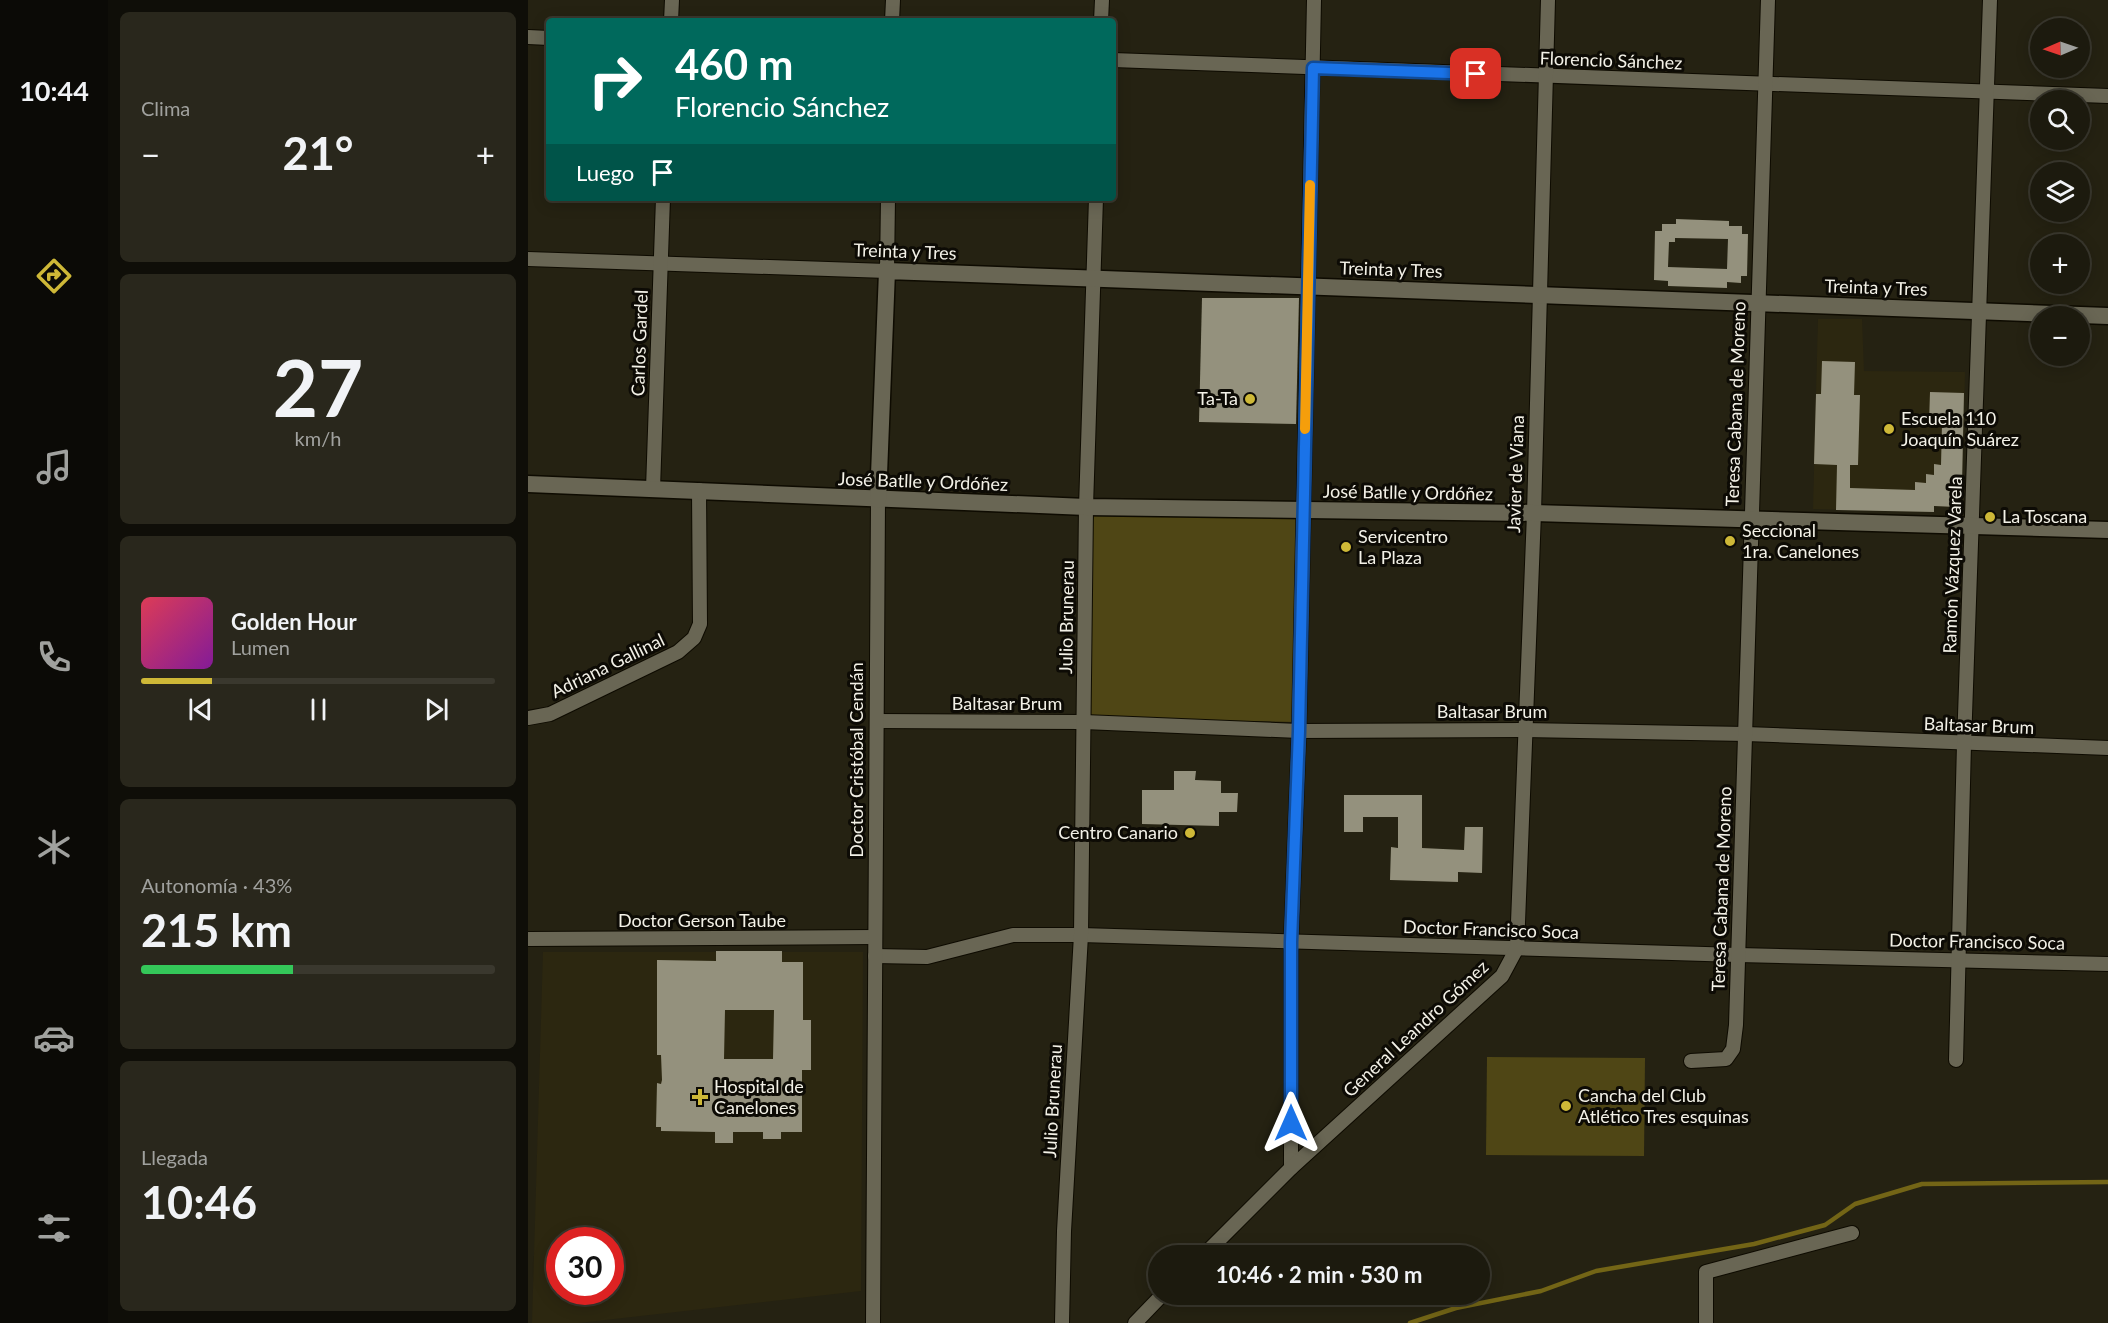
<!DOCTYPE html>
<html lang="es">
<meta charset="utf-8">
<style>
body{margin:0;font-family:Lato,sans-serif;background:#29271c;color:#f1f3f6;height:100vh;display:flex;flex-direction:column;font-size:22px;white-space:nowrap}
*{box-sizing:border-box;margin:0}
p{font-size:20px;color:#a0a19e}
.icon{flex:none;width:33px;height:33px;fill:none;stroke:currentColor;stroke-width:2;stroke-linecap:round;stroke-linejoin:round}
.map{position:relative;flex:1;overflow:hidden}
.drawer{display:flex;flex-direction:column;gap:12px;padding:12px;background:#0f0e08;width:420px}
.drawer>*{flex:none}
.top-card{position:absolute;left:18px;top:18px;width:570px;height:183px;border-radius:6px;box-shadow:0 3px 15px #0003,0 0 0 2px #3a382e;background:#00695c;color:#fff;overflow:hidden}
.needle{width:39px;rotate:268deg}
.controls{position:absolute;left:1502px;top:18px;display:grid;gap:12px}
.controls a{display:grid;place-items:center;width:60px;height:60px;border-radius:50%;background:#1c1a0e;box-shadow:0 3px 15px #0003,0 0 0 2px #3a382e;font-size:30px}
.speed{position:absolute;left:18px;top:1227px;display:flex;gap:12px;font-size:30px;font-weight:700;text-align:center}
.speed>*{display:grid;place-content:center;width:78px;height:78px;border-radius:50%;background:#1c1a0e;box-shadow:0 3px 15px #0003,0 0 0 2px #3a382e;line-height:1}
.speed .limit{border:9px solid #d22;background:#fff;color:#111}
.pin{position:absolute;display:grid;place-items:center;width:51px;height:51px;color:#fff;margin:-26px;border-radius:12px;box-shadow:0 3px 9px #0006}
.me{position:absolute;width:66px;margin:-33px;rotate:0deg;stroke-linejoin:round;filter:drop-shadow(0 0 4px #0008)}
.turn{display:flex;align-items:center;gap:21px;height:126px;padding:0 30px;font-size:27px}
.turn .icon{width:78px;height:78px;stroke-width:2.5}
.turn b{display:block;font-size:42px;line-height:51px}
.then{display:flex;align-items:center;height:57px;padding:0 30px;background:#0003;gap:12px;font-size:22px}
.big{font-size:45px;font-weight:700;line-height:1.1}
.drawer .card{flex:1;display:flex;flex-direction:column;justify-content:center;gap:9px;min-width:0;padding:0 21px;border-radius:9px;background:#29271c}
.drawer .dial{align-items:center;gap:0}
.dial b{font-size:78px;line-height:1}
.song{display:flex;align-items:center;gap:18px}
.cover{width:72px;height:72px;border-radius:9px;background:linear-gradient(135deg,hsl(350 70% 55%),hsl(290 70% 35%))}
.played{height:6px;border-radius:3px;background:linear-gradient(90deg,#ceb837 20%,#3a382e 20%)}
.keys{display:flex;justify-content:space-around;direction:ltr}
.heat{display:flex;justify-content:space-between;align-items:center;font-size:33px;direction:ltr}
.charge{height:9px;border-radius:4px;background:linear-gradient(90deg,#34c759 43%,#3a382e 0)}
.trip{position:absolute;left:620px;top:1245px;width:342px;height:60px;border-radius:30px;background:#1c1a0e;box-shadow:0 3px 15px #0003,0 0 0 2px #3a382e;font-weight:700;line-height:60px;text-align:center}
main{display:flex;flex:1;min-height:0}
.tabs{display:flex;flex-direction:column;width:108px;justify-content:space-around;align-items:center;background:#0b0a06;color:#a0a19e}
.tabs .icon{width:42px;height:42px}
.tabs .selected{color:#ceb837}
.tabs b{font-size:27px;color:#f1f3f6}
.map>svg:first-child{display:block}
.built{fill:#2c2710;fill-rule:evenodd}
.green{fill:#4f4615}
.lines{fill:none;stroke-linecap:round;stroke-linejoin:round}
.stream{stroke:#736516;stroke-width:4.5}
.building{fill:#94917d;fill-rule:evenodd}
.minor-casing{stroke:#0e0b01;stroke-width:16}
.tertiary-casing{stroke:#0e0b01;stroke-width:19}
.minor{stroke:#696654;stroke-width:14}
.tertiary{stroke:#696654;stroke-width:16}
.route-casing{stroke:#114b97;stroke-width:15}
.route{stroke:#1a73e8;stroke-width:10}
.slow{stroke:#f59e0b;stroke-width:10}
.poi-dot{fill:#ceb837;stroke:#0d0b05;stroke-width:2}
.labels{text-anchor:middle;stroke-width:6;stroke-linejoin:round;paint-order:stroke}
.street-label{font-size:18px;fill:#f3f1e7;stroke:#0d0b05}
.poi-label{font-size:18px;fill:#f3f1e7;stroke:#0d0b05;text-anchor:start}
</style>
<main>
<nav class="tabs">
<b>10:44</b>
<svg class="icon selected" aria-label="directions" viewBox="0 0 24 24"><path d="M12 3l9 9-9 9-9-9zM9 14v-3h6M13 9l2 2-2 2"/></svg>
<svg class="icon" aria-label="music" viewBox="0 0 24 24"><path d="M9 18V5l10-2v13"/><circle cx="6" cy="18" r="3"/><circle cx="16" cy="16" r="3"/></svg>
<svg class="icon" aria-label="phone" viewBox="0 0 24 24"><path d="M5 4h4l2 5-3 2q2 4 5 5l2-3 5 2v4C11 20 4 13 5 4z"/></svg>
<svg class="icon" aria-label="climate" viewBox="0 0 24 24"><path d="M12 3v18M4 7l16 10M4 17L20 7"/></svg>
<svg class="icon" aria-label="car" viewBox="0 0 24 24"><path d="M5 17H2v-5l4-1 3-4h7l3 4 3 1v5h-3M9 17h6M6 11h13"/><circle cx="7" cy="17" r="2"/><circle cx="17" cy="17" r="2"/></svg>
<svg class="icon" aria-label="filters" viewBox="0 0 24 24"><path d="M4 7h16M4 17h16"/><circle cx="9" cy="7" r="2"/><circle cx="15" cy="17" r="2"/></svg>
</nav>
<section class="drawer">
<div class="card"><p>Clima</p>
<div class="heat"><a>−</a><b class="big">21°</b><a>+</a></div>
</div>
<div class="card dial"><b>27</b><p>km/h</p></div>
<div class="card">
<div class="song"><i class="cover"></i><div><b>Golden Hour</b><p>Lumen</p></div></div>
<div class="played"></div>
<div class="keys"><svg class="icon" aria-label="previous" viewBox="0 0 24 24"><path d="M18 5L8 12l10 7zM5 5v14"/></svg><svg class="icon" aria-label="pause" viewBox="0 0 24 24"><path d="M8 5v14M16 5v14"/></svg><svg class="icon" aria-label="next" viewBox="0 0 24 24"><path d="M6 5l10 7-10 7zM19 5v14"/></svg></div>
</div>
<div class="card"><p>Autonomía · 43%</p><b class="big">215 km</b><div class="charge"></div></div>
<div class="card"><p>Llegada</p><b class="big">10:46</b></div>
</section>
<div class="map">
<svg width="1580" height="1323" viewBox="0 0 1580 1323">
<rect width="100%" height="100%" fill="#252212"/>
<!-- built -->
<g class="built">
<path d="M1290,319H1334L1336,371L1437,372L1434,485H1428V507L1406,506V512L1285,509Z"/>
<path d="M15,952H335L333,1291L51,1323H4ZM32,1240H82V1292H32Z"/>
</g>
<!-- green -->
<g class="green">
<path d="M565,514L770,519L766,722L560,718Z"/>
<path d="M959,1057L1117,1058L1116,1156L958,1155Z"/>
</g>
<g class="lines">
<!-- stream -->
<path class="stream" d="M882,1323L928,1308L1013,1291L1068,1271L1226,1244L1297,1225L1327,1204L1394,1184L1580,1182"/>
</g>
<!-- building -->
<g class="building">
<path d="M1148,219L1201,221V226H1214V234H1220L1219,276H1213V283L1199,282V288L1140,286V281L1126,280L1127,231H1134V224H1148ZM1147,238L1200,239L1199,269L1140,267L1141,242H1147Z"/>
<path d="M674,298H771L768,424L671,422Z"/>
<path d="M1294,361L1327,362L1326,395H1332L1330,465H1322V488L1387,490V482L1398,483V474L1406,475V464L1413,465L1414,424H1401L1402,392L1436,393L1434,485H1428V507L1406,506V512L1308,510L1309,465L1286,464L1288,394H1293Z"/>
<path d="M646,771H668L667,780L693,781V793H710L709,812H691V826L614,824V790H646Z"/>
<path d="M816,795H894V848L936,850L937,827H955L954,873L930,872V882L862,880L863,847L870,848V817H835V832H816Z"/>
<path d="M188,951H254V962H275V1020H283V1070H274V1132H253V1139H235V1132H205V1143H187V1132L133,1131V1127H128L129,1083L133,1084L134,1080L133,1055H129V960L188,961ZM197,1010H246L245,1059H196Z"/>
</g>
<g class="lines">
<defs>
<g id="minor">
<path d="M143,21L144,0"/>
<path d="M364,21L365,0"/>
<path d="M573,21L574,0"/>
<path d="M0,37L21,38"/>
<path d="M585,60L1580,96"/>
<path d="M0,259L359,271L360,198"/>
<path d="M125,489L135,198"/>
<path d="M0,718L22,714L150,652L166,638L172,624L171,490"/>
<path d="M349,721L556,722L771,731L996,730L1218,734L1580,748"/>
<path d="M0,939L347,937"/>
<path d="M347,956L399,957L485,935H553L1210,955L1580,964"/>
<path d="M1428,1060L1436,744L1462,0"/>
<path d="M1163,1061L1198,1059L1205,1049L1208,1025L1240,0"/>
<path d="M763,1168V942L771,731L786,0"/>
<path d="M675,1256L763,1168L974,976L989,948L1006,513L1020,0"/>
<path d="M345,1323L350,500"/>
<path d="M534,1323L536,1231L553,935L558,507L568,198"/>
<path d="M607,1323L635,1294"/>
<path d="M1178,1323V1272L1324,1233"/>
</g>
<g id="tertiary">
<path d="M0,484L558,507L1006,513L1580,530"/>
<path d="M350,500L359,271L1580,316"/>
</g>
</defs>
<!-- minor casing -->
<use href="#minor" class="minor-casing"/>
<!-- tertiary casing -->
<use href="#tertiary" class="tertiary-casing"/>
<!-- minor -->
<use href="#minor" class="minor"/>
<!-- tertiary -->
<use href="#tertiary" class="tertiary"/>
</g>
<g class="lines">
<defs>
<path id="route" d="M763,1123V942L771,731L785,68L948,74"/>
</defs>
<!-- route casing -->
<use href="#route" class="route-casing"/>
<!-- route -->
<use href="#route" class="route"/>
<!-- slow -->
<path class="slow" d="M777,429L782,185"/>
</g>
<!-- markers -->
<g class="poi-dot">
<circle cx="722" cy="399" r="6"/>
<circle cx="1361" cy="429" r="6"/>
<circle cx="1462" cy="517" r="6"/>
<circle cx="1202" cy="541" r="6"/>
<circle cx="818" cy="547" r="6"/>
<circle cx="662" cy="833" r="6"/>
<path d="M169 1088h6v6h6v6h-6v6h-6v-6h-6v-6h6z"/>
<circle cx="1038" cy="1106" r="6"/>
</g>
<g class="labels">
<!-- street labels -->
<g class="street-label">
<text transform="translate(1083 61) rotate(2)" y="6">Florencio Sánchez</text>
<text transform="translate(377 252) rotate(2)" y="6">Treinta y Tres</text>
<text transform="translate(863 270) rotate(2)" y="6">Treinta y Tres</text>
<text transform="translate(1348 288) rotate(2)" y="6">Treinta y Tres</text>
<text transform="translate(112 343) rotate(-88)" y="6">Carlos Gardel</text>
<text transform="translate(1208 404) rotate(-88)" y="6">Teresa Cabana de Moreno</text>
<text transform="translate(988 474) rotate(-88)" y="6">Javier de Viana</text>
<text transform="translate(395 482) rotate(2)" y="6">José Batlle y Ordóñez</text>
<text transform="translate(880 493) rotate(1)" y="6">José Batlle y Ordóñez</text>
<text transform="translate(1425 565) rotate(-88)" y="6">Ramón Vázquez Varela</text>
<text transform="translate(539 617) rotate(-89)" y="6">Julio Brunerau</text>
<text transform="translate(80 666) rotate(-26)" y="6">Adriana Gallinal</text>
<text x="479" y="710">Baltasar Brum</text>
<text x="964" y="718">Baltasar Brum</text>
<text transform="translate(1451 726) rotate(2)" y="6">Baltasar Brum</text>
<text transform="translate(329 760) rotate(-90)" y="6">Doctor Cristóbal Cendán</text>
<text transform="translate(1194 889) rotate(-88)" y="6">Teresa Cabana de Moreno</text>
<text x="174" y="927">Doctor Gerson Taube</text>
<text transform="translate(963 930) rotate(2)" y="6">Doctor Francisco Soca</text>
<text transform="translate(1449 942) rotate(1)" y="6">Doctor Francisco Soca</text>
<text transform="translate(888 1029) rotate(-43)" y="6">General Leandro Gómez</text>
<text transform="translate(525 1101) rotate(-87)" y="6">Julio Brunerau</text>
</g>
<!-- poi labels -->
<g class="poi-label">
<text x="710" y="405" text-anchor="end">Ta-Ta</text>
<text x="1373" y="425">Escuela 110<tspan x="1373" dy="21">Joaquín Suárez</tspan></text>
<text x="1474" y="523">La Toscana</text>
<text x="1214" y="537">Seccional<tspan x="1214" dy="21">1ra. Canelones</tspan></text>
<text x="830" y="543">Servicentro<tspan x="830" dy="21">La Plaza</tspan></text>
<text x="650" y="839" text-anchor="end">Centro Canario</text>
<text x="186" y="1093">Hospital de<tspan x="186" dy="21">Canelones</tspan></text>
<text x="1050" y="1102">Cancha del Club<tspan x="1050" dy="21">Atlético Tres esquinas</tspan></text>
</g>
</g>
</svg>
<div class="controls">
<a><svg class="needle" viewBox="-14 -14 28 28"><path d="M0-13l5 13h-10z" fill="#e53935"/><path d="M0 13l5-13h-10z" fill="#a0a19e"/></svg></a>
<a><svg class="icon" aria-label="search" viewBox="0 0 24 24"><circle cx="10" cy="10" r="6"/><path d="M15 15l6 6"/></svg></a>
<a><svg class="icon" aria-label="layers" viewBox="0 0 24 24"><path d="M12 4l9 5-9 5-9-5zM3 14l9 5 9-5"/></svg></a>
<a>+</a>
<a>−</a>
</div>
<div class="speed"><div class="limit">30</div></div>
<div class="pin" style="left:948px;top:74px;background:#d93025"><svg class="icon" aria-label="arrive" viewBox="0 0 24 24"><path d="M6 21V4h12l-3 4 3 4H6"/></svg></div>
<svg class="me" style="left:763px;top:1123px" viewBox="-20 -20 40 40"><path d="M0-17L14 15 0 8-14 15z" fill="#1a73e8" stroke="#fff" stroke-width="4"/></svg>
<div class="trip">10:46 · 2 min · 530 m</div>
<div class="top-card">
<div class="turn"><svg class="icon" aria-label="right" viewBox="0 0 24 24"><path d="M7 20v-9h11M14 6l5 5-5 5"/></svg><div><b>460 m</b>Florencio Sánchez</div></div>
<div class="then">Luego<svg class="icon" aria-label="arrive" viewBox="0 0 24 24"><path d="M6 21V4h12l-3 4 3 4H6"/></svg></div>
</div>
</div>
</main>
